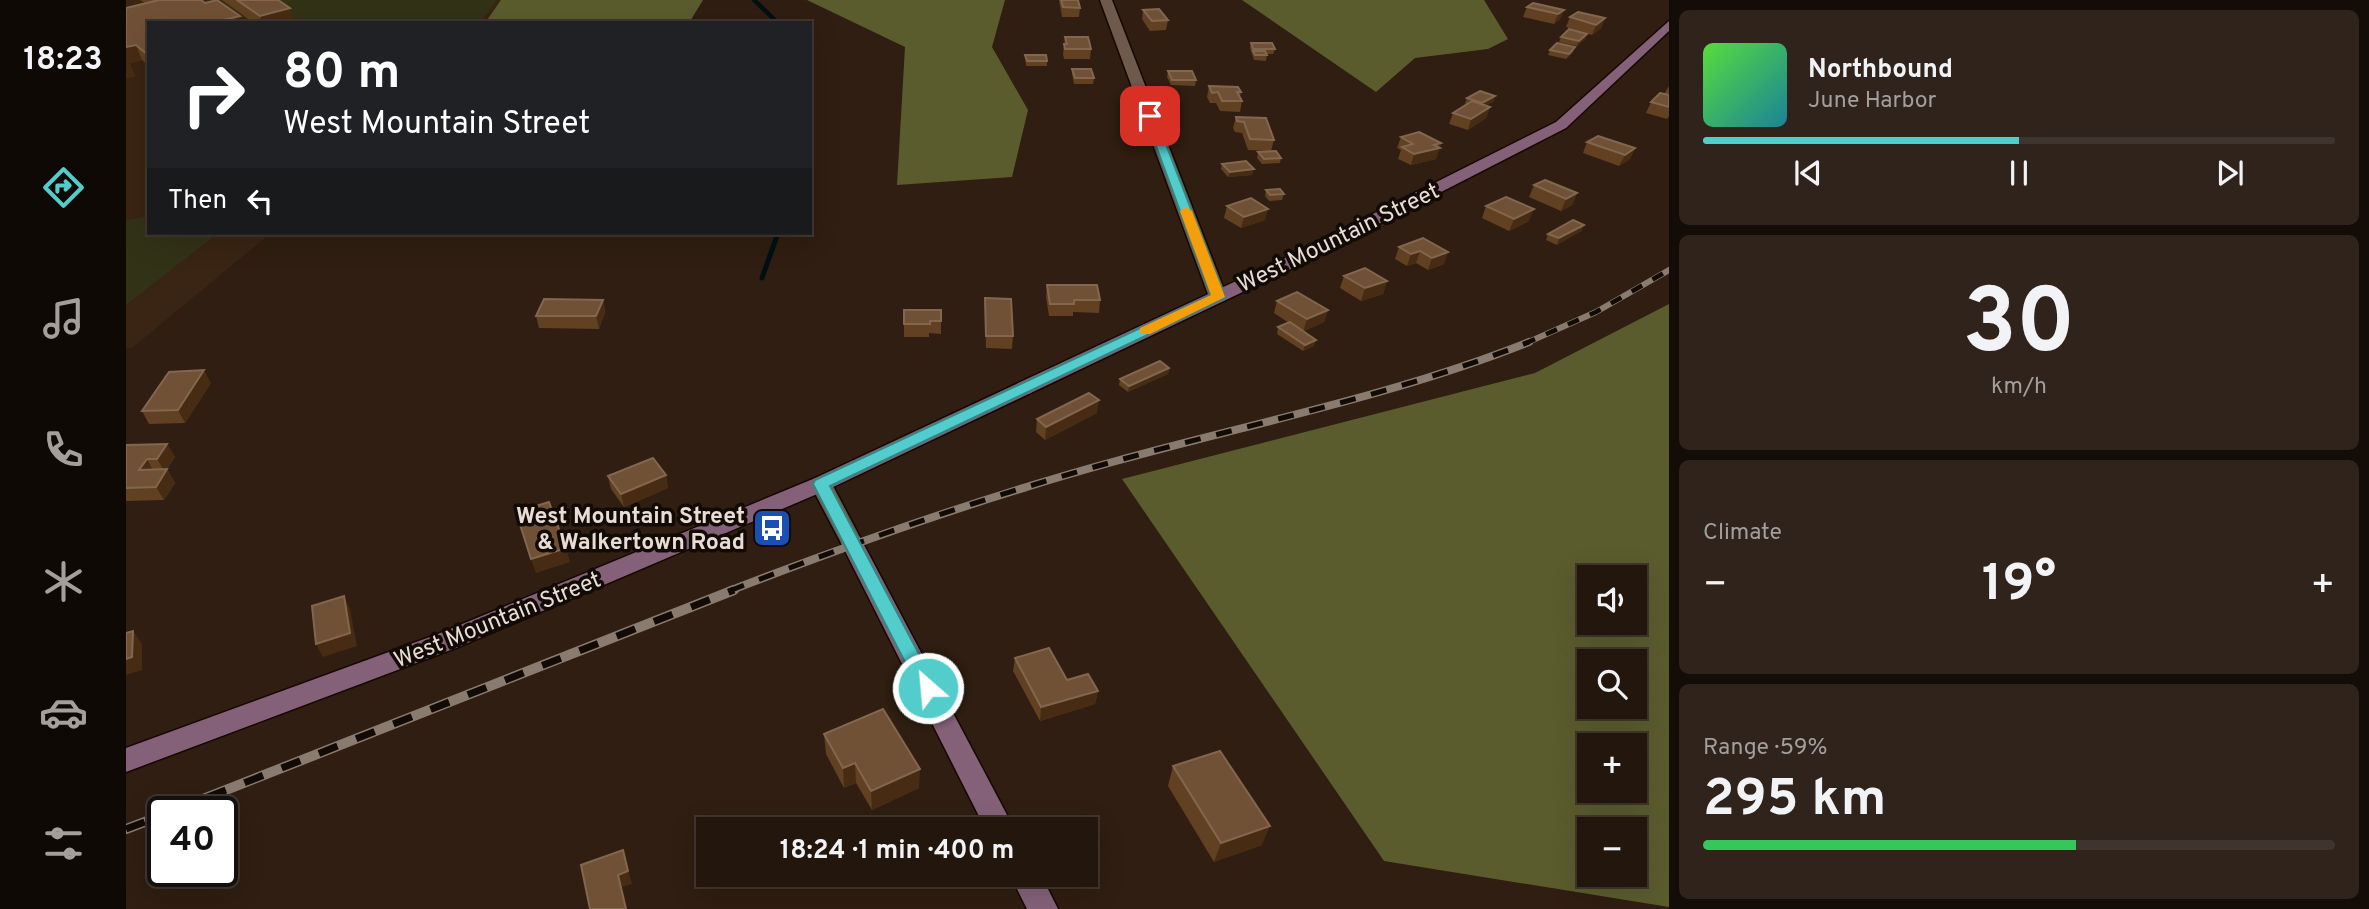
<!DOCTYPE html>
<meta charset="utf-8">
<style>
body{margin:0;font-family:Overpass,sans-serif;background:#2f231b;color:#f1f3f6;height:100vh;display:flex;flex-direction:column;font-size:26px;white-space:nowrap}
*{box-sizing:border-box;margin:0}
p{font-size:23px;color:#a39f9d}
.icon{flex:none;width:38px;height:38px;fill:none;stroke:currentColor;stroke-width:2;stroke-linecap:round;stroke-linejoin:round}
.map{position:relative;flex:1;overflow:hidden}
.panel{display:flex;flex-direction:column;gap:10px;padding:10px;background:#130c07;width:700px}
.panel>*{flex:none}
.hud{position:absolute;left:21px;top:21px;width:665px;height:214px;border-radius:0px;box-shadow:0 7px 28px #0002,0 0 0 2px #40352e;background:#202124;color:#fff;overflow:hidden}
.controls{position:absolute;left:1451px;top:565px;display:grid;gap:14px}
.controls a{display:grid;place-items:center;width:70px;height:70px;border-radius:0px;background:#23160d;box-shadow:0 7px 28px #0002,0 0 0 2px #40352e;font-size:35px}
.speed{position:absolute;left:21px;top:796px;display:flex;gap:14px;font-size:35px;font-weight:700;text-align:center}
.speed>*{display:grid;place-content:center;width:91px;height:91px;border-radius:50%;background:#23160d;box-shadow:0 7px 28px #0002,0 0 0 2px #40352e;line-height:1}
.speed .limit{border:4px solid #111;border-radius:10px;background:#fff;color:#111}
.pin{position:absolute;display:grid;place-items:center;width:60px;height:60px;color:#fff;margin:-30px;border-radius:14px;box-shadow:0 4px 10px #0006}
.me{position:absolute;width:77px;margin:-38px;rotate:333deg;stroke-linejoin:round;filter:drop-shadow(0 0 5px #0008)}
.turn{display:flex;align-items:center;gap:24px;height:147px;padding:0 21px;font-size:32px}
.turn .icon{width:91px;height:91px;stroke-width:2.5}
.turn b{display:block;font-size:49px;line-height:60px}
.then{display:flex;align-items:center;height:66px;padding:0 21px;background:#0003;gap:14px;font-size:26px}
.big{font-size:52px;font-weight:700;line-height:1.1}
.panel .card{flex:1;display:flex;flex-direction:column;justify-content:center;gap:10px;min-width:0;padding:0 24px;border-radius:10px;background:#2f231b}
.panel .dial{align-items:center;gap:0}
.dial b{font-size:91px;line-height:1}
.song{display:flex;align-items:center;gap:21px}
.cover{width:84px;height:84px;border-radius:10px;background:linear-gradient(135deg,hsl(110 70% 55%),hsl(190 70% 35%))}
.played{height:7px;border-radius:4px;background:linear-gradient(90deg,#52cdcc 50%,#40352e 50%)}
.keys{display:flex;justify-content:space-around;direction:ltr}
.heat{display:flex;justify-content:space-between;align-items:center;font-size:38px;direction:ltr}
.charge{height:10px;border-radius:5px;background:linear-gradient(90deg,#34c759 59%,#40352e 0)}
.trip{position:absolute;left:570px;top:817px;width:402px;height:70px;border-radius:0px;background:#23160d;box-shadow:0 7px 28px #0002,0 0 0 2px #40352e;font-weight:700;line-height:70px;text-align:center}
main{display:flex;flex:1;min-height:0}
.tab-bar{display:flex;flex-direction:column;width:126px;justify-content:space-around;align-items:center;background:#0e0905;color:#a39f9d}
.tab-bar .icon{width:49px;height:49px}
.tab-bar .on{color:#52cdcc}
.tab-bar b{font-size:32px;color:#f1f3f6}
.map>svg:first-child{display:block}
.built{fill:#3a2413}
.green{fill:#313216}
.forest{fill:#5a5c2e;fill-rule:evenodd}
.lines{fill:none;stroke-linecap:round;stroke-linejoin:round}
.stream-far1{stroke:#001012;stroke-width:4.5}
.stream{stroke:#001012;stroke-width:5}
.street-casing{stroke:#160701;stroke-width:3}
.secondary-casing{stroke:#160701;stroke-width:3}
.street{fill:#6e5a4c;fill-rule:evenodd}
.secondary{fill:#846179;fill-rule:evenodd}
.rail-far2-casing{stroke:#8a7b71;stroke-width:6}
.rail-far1-casing{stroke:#8a7b71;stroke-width:8}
.rail-casing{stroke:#8a7b71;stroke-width:10}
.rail-far2{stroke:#110a05;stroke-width:4.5;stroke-dasharray:12;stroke-linecap:butt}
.rail-far1{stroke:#110a05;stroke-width:5;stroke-dasharray:16;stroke-linecap:butt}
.rail{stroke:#110a05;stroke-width:7;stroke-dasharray:20;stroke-linecap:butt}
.wall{fill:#614121}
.shaded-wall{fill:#472c13}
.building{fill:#705135;stroke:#82674e;stroke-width:2}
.route{fill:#52cdcc;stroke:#358585;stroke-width:2}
.slow{fill:#f59e0b}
.labels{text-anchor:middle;stroke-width:7;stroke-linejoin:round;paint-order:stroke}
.street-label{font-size:23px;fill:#e8dcd4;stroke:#110a05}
.poi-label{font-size:23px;font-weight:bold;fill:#e8dcd4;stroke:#110a05;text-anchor:end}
</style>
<main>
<nav class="tab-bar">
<b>18:23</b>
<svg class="icon on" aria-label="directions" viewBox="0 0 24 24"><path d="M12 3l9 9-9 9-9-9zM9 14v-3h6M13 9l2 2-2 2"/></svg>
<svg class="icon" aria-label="music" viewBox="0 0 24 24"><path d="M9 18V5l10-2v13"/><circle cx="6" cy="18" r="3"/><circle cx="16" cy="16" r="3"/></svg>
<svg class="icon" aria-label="phone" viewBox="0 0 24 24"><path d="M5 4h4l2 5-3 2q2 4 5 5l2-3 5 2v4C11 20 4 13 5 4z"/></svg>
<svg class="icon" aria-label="climate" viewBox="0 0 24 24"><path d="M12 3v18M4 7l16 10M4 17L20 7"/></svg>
<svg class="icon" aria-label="car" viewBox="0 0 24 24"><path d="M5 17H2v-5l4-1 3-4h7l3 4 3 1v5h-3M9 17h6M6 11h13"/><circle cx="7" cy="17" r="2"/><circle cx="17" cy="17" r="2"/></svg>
<svg class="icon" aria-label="filters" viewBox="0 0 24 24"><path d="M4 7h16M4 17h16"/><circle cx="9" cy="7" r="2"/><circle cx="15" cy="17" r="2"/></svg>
</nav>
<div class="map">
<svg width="1543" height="909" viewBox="0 0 1543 909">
<rect width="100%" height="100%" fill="#2f1e11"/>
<!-- built -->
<path class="built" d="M0,0H389L370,23H23V233H145L6,348H0Z"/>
<!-- green -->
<g class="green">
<path d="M94,0H371L354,23H126Z"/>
<path d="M23,216V233H92L0,305V220Z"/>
</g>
<!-- forest -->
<g class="forest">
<path d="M375,0H577L563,23H359Z"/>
<path d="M681,0H879L866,47L902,110L886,177L771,185L779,47Z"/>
<path d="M1116,0H1358L1382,39L1362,49L1289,58L1250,92Z"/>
<path d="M1543,304V907L1258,861L996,479L1409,373ZM1463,578H1508V623H1463ZM1463,662H1508V707H1463ZM1463,746H1508V791H1463ZM1463,830H1508V875H1463Z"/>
</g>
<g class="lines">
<!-- stream-far1 -->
<path class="stream-far1" d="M628,0L652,23"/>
<!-- stream -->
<path class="stream" d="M636,278L652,233"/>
<defs>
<g id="street">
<path d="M974,0H986L1101,297L1098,301L1092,302L1083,297Z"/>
<path d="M695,477L703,479L706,484L737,543L734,549L726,551L718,549L715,543L684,484L687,479Z"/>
</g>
<g id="secondary">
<path d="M1543,21V31L1440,128L1163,270L703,489L330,648L0,772V748L312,634L687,479L1151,262L1430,122Z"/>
<path d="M726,535L734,537L737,543L889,830H860L715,543L718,537Z"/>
<path d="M884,875H915L932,909H901Z"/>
</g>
</defs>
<!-- street casing -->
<use href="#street" class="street-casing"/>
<!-- secondary casing -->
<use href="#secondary" class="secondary-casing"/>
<!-- street -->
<use href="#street" class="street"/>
<!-- secondary -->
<use href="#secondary" class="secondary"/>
<defs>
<path id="rail-far2" d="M1398,344L1470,312L1543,270"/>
<path id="rail-far1" d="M603,591C730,542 858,497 990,461C1127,423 1270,395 1403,342"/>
<g id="rail">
<path d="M44,812L608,590"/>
<path d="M0,829L37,815"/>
</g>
</defs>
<!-- rail-far2 casing -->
<use href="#rail-far2" class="rail-far2-casing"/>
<!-- rail-far1 casing -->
<use href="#rail-far1" class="rail-far1-casing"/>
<!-- rail casing -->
<use href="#rail" class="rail-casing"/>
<!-- rail-far2 -->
<use href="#rail-far2" class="rail-far2"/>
<!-- rail-far1 -->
<use href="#rail-far1" class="rail-far1"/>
<!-- rail -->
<use href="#rail" class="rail"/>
</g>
<!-- wall -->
<g class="wall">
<path d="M14,0H75L23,23V66L16,60L3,63L9,76L0,78V8L19,3Z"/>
<path d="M96,0H152L169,22L128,23Z"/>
<path d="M933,0H952L954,8L953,17H936Z"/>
<path d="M1401,7L1438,10L1434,19L1428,24L1397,17Z"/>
<path d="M1017,10L1042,20L1040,30L1024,31L1016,19Z"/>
<path d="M1444,17L1479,18L1475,28L1466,35L1440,27Z"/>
<path d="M939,37L965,49L964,59H938L937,54Z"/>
<path d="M1435,37L1459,39L1451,46L1433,42Z"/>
<path d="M1125,43L1149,49L1147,54H1141L1140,61L1128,60L1124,48Z"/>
<path d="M1449,47L1447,52L1440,59L1422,55L1424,50Z"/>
<path d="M899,55L921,61V66H900Z"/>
<path d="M946,69L968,78L967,84H948L946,74Z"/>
<path d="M1042,71L1070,80L1069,86L1045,85L1041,77Z"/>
<path d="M1083,86L1115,92L1114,97L1116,101L1114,112L1094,111L1090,103H1084L1081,97Z"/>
<path d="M1543,86V116L1541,119L1520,113L1525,102L1538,94Z"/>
<path d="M1369,96L1367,102L1360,105L1364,107L1360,118L1342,130L1323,124L1327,113L1341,104H1339L1341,98Z"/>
<path d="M1110,117L1148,140L1145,151L1155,158L1154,163L1136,164L1131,158L1132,152L1144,151L1122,150L1116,133L1109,132L1107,128Z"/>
<path d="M1275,137L1315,143L1310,159L1285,165L1272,159L1275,150L1271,148Z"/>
<path d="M1461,142L1509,148L1504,159L1493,166L1457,153Z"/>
<path d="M1096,164L1126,175L1102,177L1095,169Z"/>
<path d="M1408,185L1451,193L1446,205L1435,211L1403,197Z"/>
<path d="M1140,190L1158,194L1156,200L1143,201L1139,196Z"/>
<path d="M1101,206L1139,220L1115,228L1098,218Z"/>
<path d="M1360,206L1403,221L1383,231L1356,218Z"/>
<path d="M1458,225L1455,231L1431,245L1420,240L1422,234Z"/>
<path d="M1297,238L1318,264L1302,270L1290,263L1281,266L1269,259L1273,247Z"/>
<path d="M1218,276L1261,281L1257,294L1235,301L1214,288Z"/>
<path d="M921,285L974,300L973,313L947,312V316H923L920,297Z"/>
<path d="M859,298L887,336L886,349L860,348Z"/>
<path d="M477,300L479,312L473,329L413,328L410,316Z"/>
<path d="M1151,301L1202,310L1198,322L1178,331L1188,346L1177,351L1151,334L1152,327L1163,323L1148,313Z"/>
<path d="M778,310H815V334L803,333V337H778Z"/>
<path d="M1043,368L1042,374L1002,392L993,385L994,379Z"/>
<path d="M85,383L59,423L23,424L16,411Z"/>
<path d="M971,413L919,440L910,432L911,419Z"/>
<path d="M41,444L49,457L41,469L49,483L38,500L0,501V445Z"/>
<path d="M540,475L542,488L498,507L485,489L482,476Z"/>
<path d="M889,658L941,680L972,691L969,704L914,721L887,671Z"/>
<path d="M698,734L793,788L746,810L730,783L718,788L700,754Z"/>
<path d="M1047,766L1136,845L1088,862L1042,786Z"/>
</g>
<!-- shaded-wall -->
<g class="shaded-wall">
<path d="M164,8L169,22L136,23L134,16Z"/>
<path d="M1438,10L1434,19L1428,24L1432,14Z"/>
<path d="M114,16L117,23H85Z"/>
<path d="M1479,18L1475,28L1466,35L1470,25Z"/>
<path d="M1461,34L1459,39L1451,46L1453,41Z"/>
<path d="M10,45L16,60L3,63L9,76L0,78V47Z"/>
<path d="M1369,96L1367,102L1354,109L1356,103Z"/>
<path d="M1364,107L1360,118L1342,130L1345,119Z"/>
<path d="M1315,143L1310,159L1285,165L1288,154Z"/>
<path d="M1509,148L1504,159L1493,166L1499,155Z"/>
<path d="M1128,169L1126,175L1102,177L1104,172Z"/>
<path d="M1451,193L1446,205L1435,211L1440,199Z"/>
<path d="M1142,209L1139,220L1115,228L1118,217Z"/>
<path d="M1408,209L1403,221L1383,231L1388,219Z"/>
<path d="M1458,225L1455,231L1431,245L1433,238Z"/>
<path d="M1294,251L1290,263L1281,266L1285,254Z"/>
<path d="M1322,252L1318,264L1302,270L1306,258Z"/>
<path d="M1261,281L1257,294L1235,301L1239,288Z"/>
<path d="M477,300L479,312L473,329L470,316Z"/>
<path d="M1202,310L1198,322L1177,332L1181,319Z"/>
<path d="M1190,340L1188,346L1177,351L1179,345Z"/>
<path d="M1043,368L1042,374L1002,392L1003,386Z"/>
<path d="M78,370L85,383L59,423L52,410Z"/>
<path d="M973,400L971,413L919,440L920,427Z"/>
<path d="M41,444L49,457L39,472L31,459Z"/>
<path d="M21,459L28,472L13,470Z"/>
<path d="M41,469L49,483L38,500L30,487Z"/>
<path d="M540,475L542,488L498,507L495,494Z"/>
<path d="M440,548L444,562L410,573L405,559Z"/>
<path d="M218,596L224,609L231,646L197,657L190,644Z"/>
<path d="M7,631L16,644V670L0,675V659Z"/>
<path d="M972,691L969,704L914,721L915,707Z"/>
<path d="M729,763L730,783L718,788L717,768Z"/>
<path d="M794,769L793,788L746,810L745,791Z"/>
<path d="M1144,826L1136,845L1088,862L1095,843Z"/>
<path d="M497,850L506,884L496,887L501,909H500L492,875Z"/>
</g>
<!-- building -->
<g class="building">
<path d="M33,0H75L79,3L91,0L114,16L85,23H23V56L10,45L0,47V8Z"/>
<path d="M111,0H152L164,8L134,16Z"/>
<path d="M935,0H952L954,8L937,7Z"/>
<path d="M1407,3L1438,10L1432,14L1401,7Z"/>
<path d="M1033,9L1042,20L1026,21L1017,10Z"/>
<path d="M1452,12L1479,18L1470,25L1444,17Z"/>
<path d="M1443,29L1461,34L1453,41L1435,37Z"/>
<path d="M939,37H962L965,49H939L938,44H941Z"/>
<path d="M1125,43H1146L1149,49H1127Z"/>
<path d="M1431,43L1449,47L1443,54L1424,50Z"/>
<path d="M1127,51H1139L1141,55H1129Z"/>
<path d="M899,55H920L921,61H901Z"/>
<path d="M946,69H965L968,78H949Z"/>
<path d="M1042,71H1066L1070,80H1046Z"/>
<path d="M1083,86L1112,87L1115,92H1111L1116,101H1096L1092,92L1086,93Z"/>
<path d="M1354,91L1369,96L1356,103L1341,98Z"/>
<path d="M1534,93L1543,95V107L1525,102Z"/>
<path d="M1346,101L1364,107L1345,119L1327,113Z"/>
<path d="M1110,117L1140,118L1148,140L1124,139L1118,122L1111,121Z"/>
<path d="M1293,132L1315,143L1308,145L1314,148L1288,154L1276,147L1287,144L1275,137Z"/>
<path d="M1472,136L1509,148L1499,155L1461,142Z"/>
<path d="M1150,151L1155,158L1138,159L1132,152Z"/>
<path d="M1120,161L1128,169L1104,172L1096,164Z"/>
<path d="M1419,180L1451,193L1440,199L1408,185Z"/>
<path d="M1154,189L1158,194L1144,195L1140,190Z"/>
<path d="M1380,197L1408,209L1388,219L1360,206Z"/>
<path d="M1125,198L1142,209L1118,217L1101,206Z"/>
<path d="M1447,220L1458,225L1433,238L1422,234Z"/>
<path d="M1297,238L1322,252L1306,258L1294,251L1285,254L1273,247Z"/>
<path d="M1239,268L1261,281L1239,288L1218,276Z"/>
<path d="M921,285H971L974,300H948V304H924Z"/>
<path d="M1171,292L1202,310L1181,319L1151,301Z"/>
<path d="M859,298L885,299L887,336H860Z"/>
<path d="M418,299L477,300L470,316H410Z"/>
<path d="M778,310H815V321H804V324H778Z"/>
<path d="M1164,322L1190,340L1179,345L1152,327Z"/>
<path d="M1034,361L1043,368L1003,386L994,379Z"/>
<path d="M78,370L52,410L16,411L43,372Z"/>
<path d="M963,393L973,400L920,427L911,419Z"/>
<path d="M41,444L31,459H21L13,470L41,469L30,487L0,488V445Z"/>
<path d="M527,458L540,475L495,494L482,476Z"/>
<path d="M423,502L440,548L405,559L390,512Z"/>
<path d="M218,596L224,633L190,644L186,606Z"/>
<path d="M7,631L6,657L0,659V633Z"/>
<path d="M923,648L941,680L962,674L972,691L915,707L889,658Z"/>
<path d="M757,709L794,769L745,791L729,763L717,768L698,734Z"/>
<path d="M1094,751L1144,826L1095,843L1047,766Z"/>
<path d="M497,850L502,871L492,875L500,909H464L455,865Z"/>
</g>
<!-- route -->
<path class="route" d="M1024,112L1029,116L1099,297L1097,299L704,486L811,688L808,693L802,696L795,693L687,484L689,480L1085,295L1019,116Z"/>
<!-- slow -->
<path class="slow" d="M1060,207L1066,211L1099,297L1024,334H1014V328L1085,295L1054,211Z"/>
<!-- icons -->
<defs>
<symbol id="bus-square" viewBox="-11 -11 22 22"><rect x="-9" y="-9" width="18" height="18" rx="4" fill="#1a4fb4" stroke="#110a05"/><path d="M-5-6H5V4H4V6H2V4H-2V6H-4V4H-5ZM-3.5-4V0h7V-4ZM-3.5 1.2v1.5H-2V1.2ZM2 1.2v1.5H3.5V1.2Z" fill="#fff"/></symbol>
</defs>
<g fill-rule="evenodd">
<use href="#bus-square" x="624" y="506" width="44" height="44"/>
</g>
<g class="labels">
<!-- street labels -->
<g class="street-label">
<text transform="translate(1212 237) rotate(-26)" y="8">West Mountain Street</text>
<text transform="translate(371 619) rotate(-22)" y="8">West Mountain Street</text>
</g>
<!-- poi labels -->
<g class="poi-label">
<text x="619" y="523">West Mountain Street<tspan x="619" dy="26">&amp; Walkertown Road</tspan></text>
</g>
</g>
</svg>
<div class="controls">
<a><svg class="icon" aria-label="sound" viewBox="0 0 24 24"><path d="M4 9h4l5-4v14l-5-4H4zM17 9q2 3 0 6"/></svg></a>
<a><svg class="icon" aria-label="search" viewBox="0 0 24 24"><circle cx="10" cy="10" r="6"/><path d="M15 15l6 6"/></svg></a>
<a>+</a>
<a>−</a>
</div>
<div class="speed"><div class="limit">40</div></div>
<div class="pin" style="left:1024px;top:116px;background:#d93025"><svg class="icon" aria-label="arrive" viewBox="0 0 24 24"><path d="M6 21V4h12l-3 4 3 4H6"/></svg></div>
<svg class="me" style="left:802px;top:688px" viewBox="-20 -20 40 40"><circle r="17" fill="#52cdcc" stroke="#fff" stroke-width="3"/><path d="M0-11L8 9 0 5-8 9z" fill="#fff"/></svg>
<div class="trip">18:24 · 1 min · 400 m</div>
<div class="hud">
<div class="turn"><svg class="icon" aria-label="right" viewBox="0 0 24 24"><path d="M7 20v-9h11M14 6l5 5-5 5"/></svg><div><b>80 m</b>West Mountain Street</div></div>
<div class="then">Then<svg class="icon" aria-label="left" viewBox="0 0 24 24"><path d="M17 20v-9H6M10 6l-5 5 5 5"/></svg></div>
</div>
</div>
<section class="panel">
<div class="card">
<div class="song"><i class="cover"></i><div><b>Northbound</b><p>June Harbor</p></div></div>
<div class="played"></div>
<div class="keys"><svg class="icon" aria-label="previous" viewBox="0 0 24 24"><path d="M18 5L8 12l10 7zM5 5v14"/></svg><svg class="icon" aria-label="pause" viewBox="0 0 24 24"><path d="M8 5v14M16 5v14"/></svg><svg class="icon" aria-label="next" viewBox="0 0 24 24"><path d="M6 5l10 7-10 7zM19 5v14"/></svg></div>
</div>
<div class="card dial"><b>30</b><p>km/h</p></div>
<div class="card"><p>Climate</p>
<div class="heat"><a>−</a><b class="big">19°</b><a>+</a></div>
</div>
<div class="card"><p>Range · 59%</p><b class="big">295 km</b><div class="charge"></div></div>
</section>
</main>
